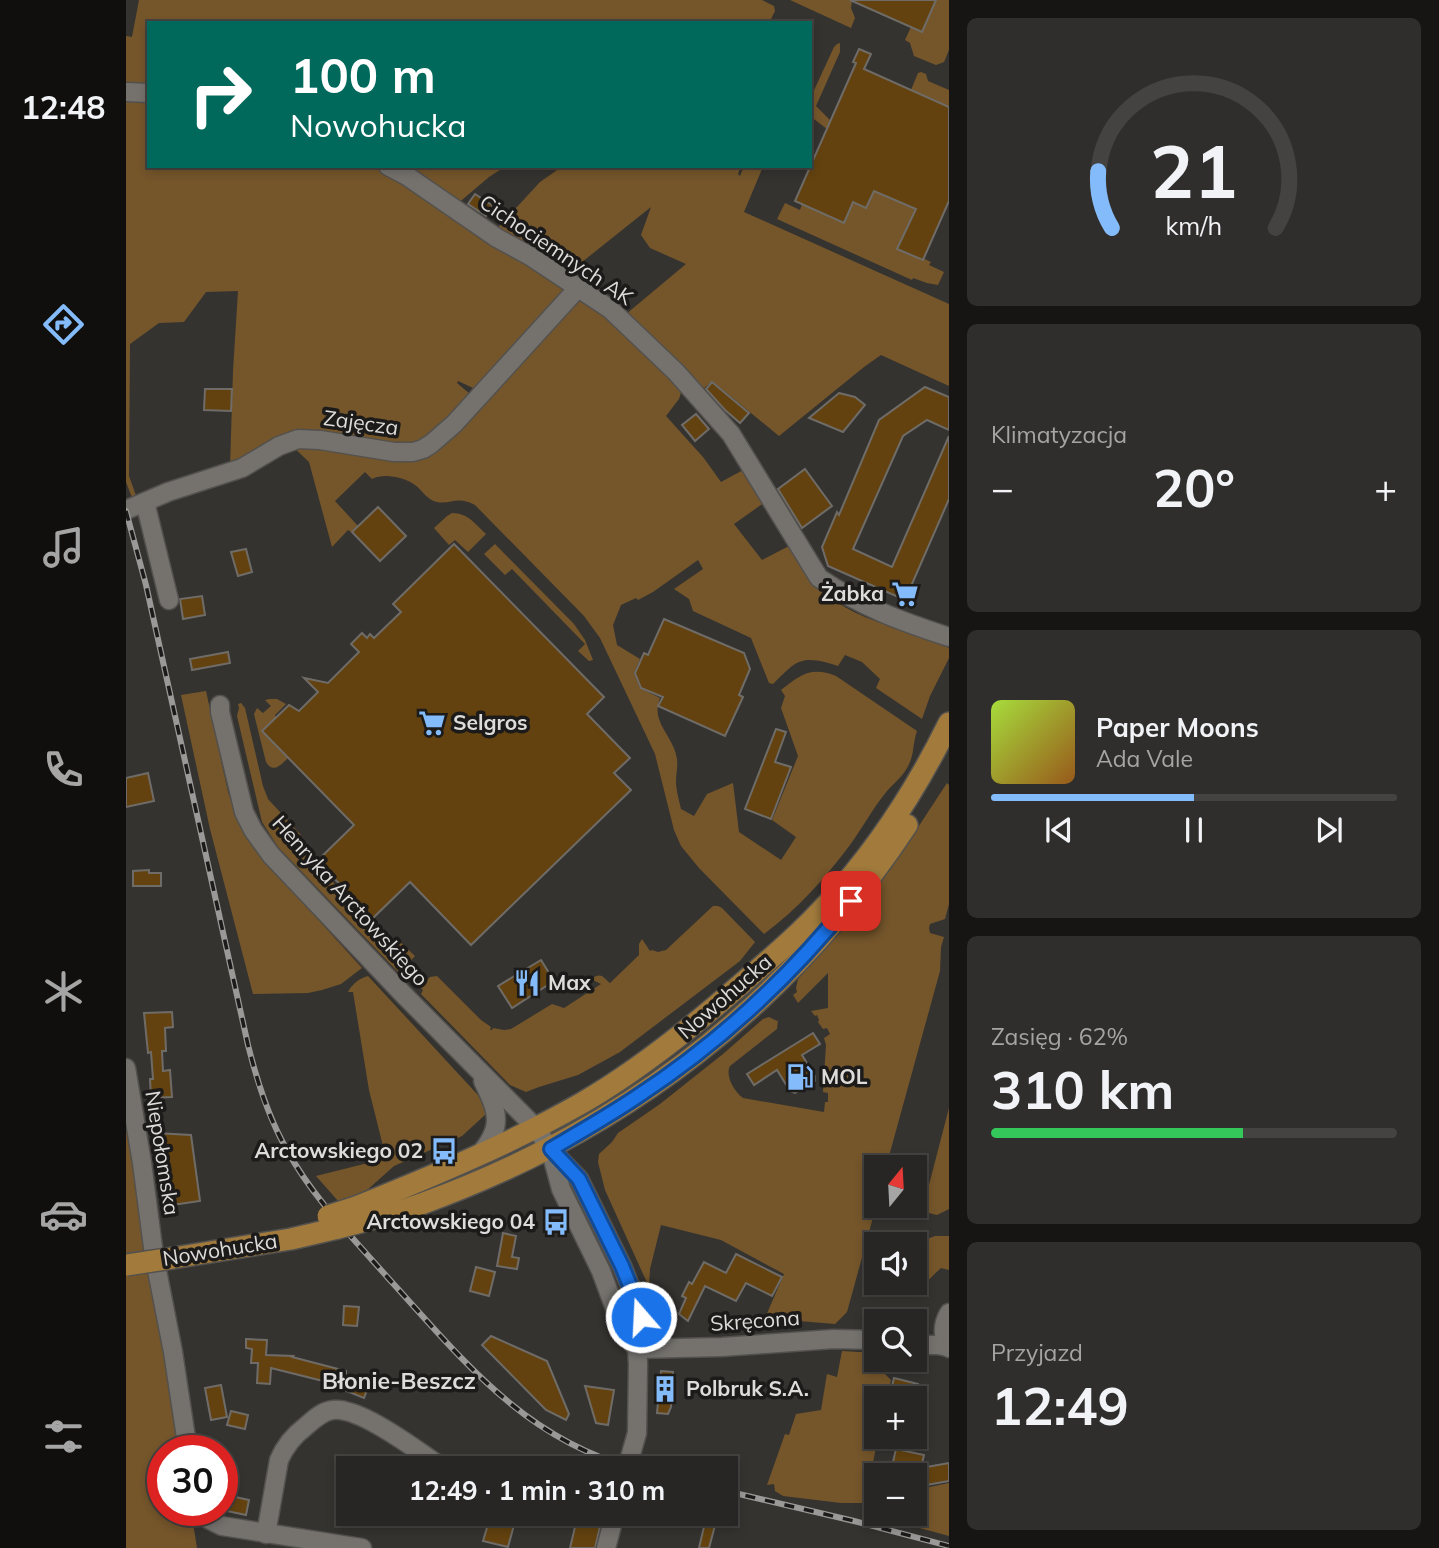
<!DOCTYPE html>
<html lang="pl">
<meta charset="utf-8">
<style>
body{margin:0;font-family:Mulish,sans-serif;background:#302e2c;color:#f1f3f6;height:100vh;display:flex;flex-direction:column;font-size:26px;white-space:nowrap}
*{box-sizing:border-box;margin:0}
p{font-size:23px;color:#a5a5a6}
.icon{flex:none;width:38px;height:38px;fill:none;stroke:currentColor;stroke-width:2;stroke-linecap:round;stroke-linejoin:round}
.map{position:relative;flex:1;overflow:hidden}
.panel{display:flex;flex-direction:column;gap:18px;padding:18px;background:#161514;width:490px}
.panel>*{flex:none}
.top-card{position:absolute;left:21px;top:21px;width:665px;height:147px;border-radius:0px;box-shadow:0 4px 10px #0003,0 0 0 2px #444341;background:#00695c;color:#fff;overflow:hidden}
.needle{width:46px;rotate:18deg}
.buttons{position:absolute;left:738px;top:1155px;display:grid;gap:14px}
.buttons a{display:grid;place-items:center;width:63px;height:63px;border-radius:0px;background:#282624;box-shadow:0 4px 10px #0003,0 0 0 2px #444341;font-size:35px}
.speed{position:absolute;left:21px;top:1435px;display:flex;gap:14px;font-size:35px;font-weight:700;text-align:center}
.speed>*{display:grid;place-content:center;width:91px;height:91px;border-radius:50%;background:#282624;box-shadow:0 4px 10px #0003,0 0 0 2px #444341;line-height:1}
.speed .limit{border:10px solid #d22;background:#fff;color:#111}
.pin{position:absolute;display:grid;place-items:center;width:60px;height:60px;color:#fff;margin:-30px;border-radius:14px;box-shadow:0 4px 10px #0006}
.me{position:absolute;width:77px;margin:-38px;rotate:341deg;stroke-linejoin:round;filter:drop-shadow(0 0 5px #0008)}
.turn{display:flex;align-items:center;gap:24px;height:147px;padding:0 28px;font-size:32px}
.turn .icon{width:91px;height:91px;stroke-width:2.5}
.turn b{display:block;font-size:49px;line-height:60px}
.big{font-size:52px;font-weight:700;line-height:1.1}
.panel .card{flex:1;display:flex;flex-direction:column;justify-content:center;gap:10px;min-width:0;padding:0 24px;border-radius:10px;background:#302e2c}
.panel .dial{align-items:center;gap:0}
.dial svg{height:182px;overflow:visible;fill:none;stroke:#444341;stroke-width:7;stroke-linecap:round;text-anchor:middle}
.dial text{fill:#f1f3f6;stroke:none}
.song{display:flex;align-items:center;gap:21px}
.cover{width:84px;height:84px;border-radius:10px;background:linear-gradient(135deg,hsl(80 70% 55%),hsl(30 70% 35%))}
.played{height:7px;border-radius:4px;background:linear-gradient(90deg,#84bcfb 50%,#444341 50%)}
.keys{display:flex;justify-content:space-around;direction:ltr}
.heat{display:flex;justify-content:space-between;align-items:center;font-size:38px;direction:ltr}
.charge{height:10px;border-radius:5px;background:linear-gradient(90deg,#34c759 62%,#444341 0)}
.trip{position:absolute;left:210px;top:1456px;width:402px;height:70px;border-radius:0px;background:#282624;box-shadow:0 4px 10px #0003,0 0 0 2px #444341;font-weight:700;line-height:70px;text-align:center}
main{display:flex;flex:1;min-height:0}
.menu{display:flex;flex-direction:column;width:126px;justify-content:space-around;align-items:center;background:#100f0e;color:#a5a5a6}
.menu .icon{width:49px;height:49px}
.menu .active{color:#84bcfb}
.menu b{font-size:32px;color:#f1f3f6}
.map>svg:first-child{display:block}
.green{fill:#75562b}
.building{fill:#63420f;stroke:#6f6c68;stroke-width:2}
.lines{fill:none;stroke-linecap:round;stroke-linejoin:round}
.minor-casing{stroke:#53514e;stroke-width:21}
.major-casing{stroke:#53514e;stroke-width:24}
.minor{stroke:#75726e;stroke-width:18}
.major{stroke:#a27b3c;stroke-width:21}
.rail-casing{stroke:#9b9997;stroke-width:6}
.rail{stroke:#1c1b1a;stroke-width:3.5;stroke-dasharray:10;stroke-linecap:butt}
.major-bridge-casing{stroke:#53514e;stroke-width:24;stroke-linecap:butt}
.major-bridge{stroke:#a27b3c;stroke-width:21}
.route-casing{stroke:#114b97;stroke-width:18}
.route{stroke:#1a73e8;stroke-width:12}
.labels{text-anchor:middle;stroke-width:7;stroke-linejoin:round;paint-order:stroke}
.street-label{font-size:21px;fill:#dedcda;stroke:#1c1b1a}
.poi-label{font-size:21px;font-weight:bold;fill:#dedcda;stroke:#1c1b1a;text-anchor:start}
.neighbourhood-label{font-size:23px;font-weight:bold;fill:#dedcda;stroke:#1c1b1a}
</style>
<main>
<nav class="menu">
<b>12:48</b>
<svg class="icon active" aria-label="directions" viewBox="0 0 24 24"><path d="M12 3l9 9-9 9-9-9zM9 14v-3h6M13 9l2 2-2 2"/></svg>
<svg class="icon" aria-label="music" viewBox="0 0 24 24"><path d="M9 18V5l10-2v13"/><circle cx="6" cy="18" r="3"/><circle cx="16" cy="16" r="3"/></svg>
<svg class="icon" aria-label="phone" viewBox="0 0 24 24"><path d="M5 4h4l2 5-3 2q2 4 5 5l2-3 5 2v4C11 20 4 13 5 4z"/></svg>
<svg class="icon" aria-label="climate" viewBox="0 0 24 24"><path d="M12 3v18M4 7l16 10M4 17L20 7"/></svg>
<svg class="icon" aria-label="car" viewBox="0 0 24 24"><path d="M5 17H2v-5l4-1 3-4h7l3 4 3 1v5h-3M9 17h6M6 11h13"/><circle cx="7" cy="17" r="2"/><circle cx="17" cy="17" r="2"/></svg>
<svg class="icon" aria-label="filters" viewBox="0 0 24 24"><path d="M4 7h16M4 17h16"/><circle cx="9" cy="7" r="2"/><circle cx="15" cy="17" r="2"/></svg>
</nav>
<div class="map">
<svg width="823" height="1548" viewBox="0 0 823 1548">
<rect width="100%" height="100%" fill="#353330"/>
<!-- green -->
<g class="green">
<path d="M13,0H636L648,6L649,11L643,23H23V89L0,88V36L6,37Z"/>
<path d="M664,0H724L726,1L725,8L729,18L725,28Z"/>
<path d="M810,0H823V50L818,62L810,65L788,56L784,43L779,40L785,27L796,32Z"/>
<path d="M714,43V52L690,106L705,121L701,129L684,116V99L708,47L711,44Z"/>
<path d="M795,72L800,74L802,81L823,90V107L785,90L792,73Z"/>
<path d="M0,97L23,98V166H251L439,288L440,293L360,382L347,388L332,381L331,383L344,394L341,403L292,447L204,437L104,468L107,371L112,291L80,292L58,322L33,323L4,344L3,476L14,507L10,508L0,482Z"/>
<path d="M271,166H380L363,177L330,205Z"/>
<path d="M437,166H615L612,174L614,176L618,166H630L636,169L618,212L823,304V386L755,355L738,367L653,436L586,381L575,391L499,315L560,264L524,248L515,235L525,207L441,274L368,232L414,182Z"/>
<path d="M735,185L790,209L773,247L805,262L803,265L818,272L812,285L801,283L787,278L786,280L651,219L659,203L674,210L676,204L718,223Z"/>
<path d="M459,301L481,313L557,386L553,399L540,416L577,457L595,482L619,469L639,502L608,524L636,560L665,545C673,557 680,570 689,581C707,606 739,618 767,627C786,633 806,637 823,648V658L804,696L796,719L750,688L754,679L736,662L719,655L712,666C701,662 684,657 673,662C665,665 653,678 647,684L643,683L625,638L567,611L563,599L548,589L577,569L572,560L527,592L512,600L510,598L495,605L487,625L491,645L514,659L508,673L514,688L534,698C524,723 548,736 551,759C552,766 550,774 550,781C550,790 553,800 555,809L568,816L581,794L607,783L613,832L655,860L670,837L646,820L672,756L655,708L659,696L655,690C674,675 685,666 710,676L791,731C787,742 788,753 784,762C779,775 769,782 761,791C747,808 737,827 724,845C700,877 671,910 638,934L573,868L555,846L548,830L529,754L474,638L458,616L349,505C330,495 325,505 311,502C301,500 296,490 289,485C278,477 258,473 246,479L239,472L209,501L232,526L225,532L222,530L206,547L183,462L163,443L284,454L447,302Z"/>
<path d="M326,513C342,513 349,524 360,534L342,552L329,540L323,545L308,528L321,516Z"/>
<path d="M369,544L448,624L459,640L467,660L463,661L452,651L459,644L386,569L379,575L358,554Z"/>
<path d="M80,691L102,792L112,818L122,838L140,862L236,968L215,984L196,990L182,993L127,994L84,829L55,695Z"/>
<path d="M144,699H151L160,704L149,715L150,717L136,731L162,758C155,765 147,774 140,762L128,714L131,708L137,713L145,706L139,700Z"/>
<path d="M115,703L119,708L137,786L142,799L175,835L168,842L269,946L274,942L289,956L276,969L282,974L279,976L274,974L152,847L136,822L111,716L113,708L112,704Z"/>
<path d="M821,783L823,785V904L819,919L804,924L803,928L804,933L818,937L815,947L814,971L760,1167H751V1203L721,1312L709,1324L673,1321L636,1325L658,1274L595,1240L535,1225L524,1269L523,1287L479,1190L472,1162L473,1154L486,1142L492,1133L534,1104L597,1054L637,1019L643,1017L651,1021L652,1020L651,1029L604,1066C599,1076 608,1091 617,1098L698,1112L699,1102H702V1093L697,1092L700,1045L698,1038L704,1034L701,1028L697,1029L692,1022L693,1020L691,1015L689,1016L685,1011L702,1008V973L672,1003L667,995L671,992L670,988L672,979L734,909L766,867Z"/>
<path d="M587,906H592L596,908L629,942L614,961L494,1052L452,1075L413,1087L400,1092L384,1085L295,994L297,990L294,987L304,977L311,976L355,1020L365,1027L364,1030H366L367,1028L378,1030L385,1029L426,1004L438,1008L475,984L465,979C476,972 476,977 484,983L513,955V944L516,939L524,951L526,950L532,952L540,950Z"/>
<path d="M242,976L351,1094L357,1103L360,1114L336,1136L268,1166L240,1191L213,1202L190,1176L242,1163L259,1154L243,1090L227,992H222C226,984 234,978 242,976Z"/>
<path d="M0,1090L19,1235L21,1273L27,1282L56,1451H37V1510H65L71,1548H0Z"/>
<path d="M823,1108V1209L811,1215L803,1213L799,1209L798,1204Z"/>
<path d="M809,1236H823V1270L815,1268C805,1276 797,1291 784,1283H789V1252L796,1241Z"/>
<path d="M716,1351L751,1353V1360H770L759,1374L765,1380L761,1398H751L752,1437L744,1478L751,1482V1503H715L657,1496L649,1491L648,1484L641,1485L659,1434L663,1435L670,1414L695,1410L701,1374L711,1377Z"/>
<path d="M823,1483V1536L790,1527L763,1514H789V1490Z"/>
</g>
<!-- building -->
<g class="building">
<path d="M724,0H810L796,32Z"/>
<path d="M733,49L745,54L738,69L823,107V201L797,260L771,249L790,209L748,191L740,208L727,202L718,223L669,201L730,63L727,62Z"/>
<path d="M349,194L367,206L360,216L342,204Z"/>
<path d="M586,382L623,413L614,423L599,410L580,389Z"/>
<path d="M799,387L823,397V430L801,420L777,436L727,549L766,567L823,436V499L779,600L702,566L696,547L711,512L713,515L753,420Z"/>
<path d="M79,389H106L105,411L78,410Z"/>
<path d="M713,393L729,397L739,405L717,432L683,418Z"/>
<path d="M570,414L583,429L569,441L556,425Z"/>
<path d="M679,469L706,506L676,528L652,489Z"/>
<path d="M252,507L280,536L254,561L226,532Z"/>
<path d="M328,544L478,697L461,714L504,758L488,773L505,790L345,945L284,882L247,918L191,861L228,825L136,731L163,705L173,711L192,692L178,678L202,683L233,652L225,644L236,633L241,638L244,634L248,638L275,612L267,604Z"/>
<path d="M120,549L126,572L112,576L105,552Z"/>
<path d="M76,596L79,615L57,619L54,599Z"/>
<path d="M538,619L618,653L624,669L613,695L617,697L599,736L532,706L537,697L515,688L509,673L518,653L522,655Z"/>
<path d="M102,652L104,663L66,670L64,659Z"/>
<path d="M650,729L660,732L649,762L665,767L645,819L619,809Z"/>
<path d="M22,773L28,801L0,807V778Z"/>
<path d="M23,870V873H35V886H7V871Z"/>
<path d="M415,960L428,981L386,1008L372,986Z"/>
<path d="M46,1012L47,1027L39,1028L40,1051H36L37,1071L44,1070L46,1097L25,1098L24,1079H27L25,1052L22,1053L18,1013Z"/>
<path d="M687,1033L694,1044L676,1055L689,1076V1081L669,1093L664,1091L651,1070L628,1085L621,1074Z"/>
<path d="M29,1133L65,1135L74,1201L39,1206Z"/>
<path d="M377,1233L390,1236L386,1257L393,1258L391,1269L371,1266Z"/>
<path d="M610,1254L656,1277L646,1296L620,1283L610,1301L579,1286L562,1321L553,1314L560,1298L556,1296L563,1282L566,1284L578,1262L600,1273Z"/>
<path d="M350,1267L369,1272L363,1296L344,1291Z"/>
<path d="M218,1306L233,1307L231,1326L217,1325Z"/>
<path d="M365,1336L421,1361L443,1414L440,1420L420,1410L356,1345Z"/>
<path d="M120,1339L141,1340L140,1355L167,1356L166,1357L220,1371V1376L243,1385L238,1398L208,1386L209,1384L145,1368L144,1384L131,1383L132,1363H125L126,1349L120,1348Z"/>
<path d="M535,1371L547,1372L545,1407L542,1414L531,1413Z"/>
<path d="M768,1378L792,1384L790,1396L784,1394L783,1398H771L772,1391L765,1390Z"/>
<path d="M95,1385L101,1417L85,1420L79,1388Z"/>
<path d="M459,1386L488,1390L482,1425L470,1423Z"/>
<path d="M105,1411L122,1415L119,1429L101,1425Z"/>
<path d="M770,1449L798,1455L795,1468L823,1463V1481L789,1487V1475H764Z"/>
<path d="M96,1494L123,1500L120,1515L96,1510Z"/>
<path d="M365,1514H391L382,1547L357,1541Z"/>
<path d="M415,1514H477L469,1548H444L449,1527L415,1516Z"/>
<path d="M581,1514H592L583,1548H573Z"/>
</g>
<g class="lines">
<defs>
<g id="minor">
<path d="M0,92L23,93"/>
<path d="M262,166L281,176L371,238L404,256L484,309L550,372L605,434L693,578C736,607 774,621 823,637"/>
<path d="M19,502L43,600"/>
<path d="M0,510L42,492L116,468L153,446L172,439L194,440L268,452H287L297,449L305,444L328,424L452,288"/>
<path d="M94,705V712L118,812L127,830L145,855L277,994L410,1128L424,1149L453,1179L496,1266L511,1303L516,1329L511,1349L512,1364L511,1433L501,1468"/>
<path d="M0,1068L16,1163L28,1255L47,1352L62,1451"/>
<path d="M425,1152L435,1189L475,1271L498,1333L511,1349"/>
<path d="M353,1155C378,1127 372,1112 357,1081"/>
<path d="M823,1313C816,1325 816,1336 823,1348"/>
<path d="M789,1345H812L822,1347"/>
<path d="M511,1349L596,1347L708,1339L751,1340"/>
<path d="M73,1510L82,1519L96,1526L236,1548"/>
<path d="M140,1534L153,1460C159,1446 167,1436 179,1427C187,1420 196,1411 207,1410C235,1407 293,1452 317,1468"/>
<path d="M480,1548L489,1514"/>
</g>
<g id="major">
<path d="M230,1207C307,1176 384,1144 456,1103C513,1070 564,1029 613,986C644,959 675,933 702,903C751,850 791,788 823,723"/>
<path d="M239,1221C257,1215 277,1211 295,1204C497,1131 662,1005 781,825"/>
<path d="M47,1258L165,1239L212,1228"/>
</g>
</defs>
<!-- minor casing -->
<use href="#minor" class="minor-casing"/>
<!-- major casing -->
<use href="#major" class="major-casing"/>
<!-- minor -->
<use href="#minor" class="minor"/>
<!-- major -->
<use href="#major" class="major"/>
<defs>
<g id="rail">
<path d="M0,511L20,585L122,1045C131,1081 142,1117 161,1150C187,1198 227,1238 263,1279C336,1359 397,1438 507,1468"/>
<path d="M600,1491L728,1521L823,1546"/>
</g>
</defs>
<!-- rail casing -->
<use href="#rail" class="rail-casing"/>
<!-- rail -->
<use href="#rail" class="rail"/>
<defs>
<g id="major-bridge">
<path d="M202,1216L230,1207"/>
<path d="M212,1228L239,1221"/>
<path d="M0,1265L47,1258"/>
</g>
</defs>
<!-- major-bridge casing -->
<use href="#major-bridge" class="major-bridge-casing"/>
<!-- major-bridge -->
<use href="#major-bridge" class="major-bridge"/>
</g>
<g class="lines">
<defs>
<path id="route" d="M515,1317L511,1303L496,1266L453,1179L425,1149C454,1132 484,1115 512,1096C593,1043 664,977 725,901"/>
</defs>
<!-- route casing -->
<use href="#route" class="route-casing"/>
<!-- route -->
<use href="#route" class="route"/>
</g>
<!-- icons -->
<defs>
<symbol id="supermarket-bare" viewBox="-9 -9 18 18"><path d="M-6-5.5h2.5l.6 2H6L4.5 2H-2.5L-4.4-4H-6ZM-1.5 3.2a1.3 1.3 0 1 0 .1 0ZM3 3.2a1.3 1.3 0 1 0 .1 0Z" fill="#84bcfb" stroke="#1c1b1a" stroke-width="2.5" paint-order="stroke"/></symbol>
<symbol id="restaurant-bare" viewBox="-9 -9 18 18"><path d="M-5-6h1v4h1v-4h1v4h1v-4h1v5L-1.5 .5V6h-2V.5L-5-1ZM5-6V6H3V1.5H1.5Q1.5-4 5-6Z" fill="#84bcfb" stroke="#1c1b1a" stroke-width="2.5" paint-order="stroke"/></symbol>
<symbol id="fuel-bare" viewBox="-9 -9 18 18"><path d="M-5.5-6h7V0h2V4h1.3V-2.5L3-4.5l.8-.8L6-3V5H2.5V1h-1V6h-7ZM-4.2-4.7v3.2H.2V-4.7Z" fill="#84bcfb" stroke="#1c1b1a" stroke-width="2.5" paint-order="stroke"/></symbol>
<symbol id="bus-bare" viewBox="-9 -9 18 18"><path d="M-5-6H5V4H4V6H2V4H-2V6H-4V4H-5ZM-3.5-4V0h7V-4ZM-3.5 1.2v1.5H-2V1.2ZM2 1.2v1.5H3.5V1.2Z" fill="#84bcfb" stroke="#1c1b1a" stroke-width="2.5" paint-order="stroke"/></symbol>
<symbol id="building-bare" viewBox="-9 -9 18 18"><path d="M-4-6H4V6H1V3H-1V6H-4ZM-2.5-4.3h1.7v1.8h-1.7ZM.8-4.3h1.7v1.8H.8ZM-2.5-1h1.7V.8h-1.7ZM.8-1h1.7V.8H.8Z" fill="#84bcfb" stroke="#1c1b1a" stroke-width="2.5" paint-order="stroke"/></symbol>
</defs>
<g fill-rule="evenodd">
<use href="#supermarket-bare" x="760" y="575" width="38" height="38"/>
<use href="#supermarket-bare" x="287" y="704" width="38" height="38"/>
<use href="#restaurant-bare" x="382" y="964" width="38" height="38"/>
<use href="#fuel-bare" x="655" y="1058" width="38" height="38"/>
<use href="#bus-bare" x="299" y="1132" width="38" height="38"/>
<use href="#bus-bare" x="411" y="1203" width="38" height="38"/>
<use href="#building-bare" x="520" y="1370" width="38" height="38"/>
</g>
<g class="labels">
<!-- street labels -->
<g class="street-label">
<text transform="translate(430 250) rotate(34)" y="7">Cichociemnych AK</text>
<text transform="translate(235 423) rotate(8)" y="7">Zajęcza</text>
<text transform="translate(224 901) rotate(48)" y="7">Henryka Arctowskiego</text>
<text transform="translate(599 997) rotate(-41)" y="7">Nowohucka</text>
<text transform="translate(36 1153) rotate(81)" y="7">Niepołomska</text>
<text transform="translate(94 1250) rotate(-9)" y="7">Nowohucka</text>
<text transform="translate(629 1321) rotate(-4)" y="7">Skręcona</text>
</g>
<!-- poi labels -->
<g class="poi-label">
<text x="758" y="601" text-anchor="end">Żabka</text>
<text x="327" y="730">Selgros</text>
<text x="422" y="990">Max</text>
<text x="695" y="1084">MOL</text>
<text x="297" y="1158" text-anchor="end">Arctowskiego 02</text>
<text x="409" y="1229" text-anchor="end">Arctowskiego 04</text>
<text x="560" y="1396">Polbruk S.A.</text>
</g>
<!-- neighbourhood labels -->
<g class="neighbourhood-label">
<text x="273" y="1389">Błonie-Beszcz</text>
</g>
</g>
</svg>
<div class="buttons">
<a><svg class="needle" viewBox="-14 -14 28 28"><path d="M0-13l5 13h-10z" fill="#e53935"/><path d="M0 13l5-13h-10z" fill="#a5a5a6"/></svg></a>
<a><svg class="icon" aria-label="sound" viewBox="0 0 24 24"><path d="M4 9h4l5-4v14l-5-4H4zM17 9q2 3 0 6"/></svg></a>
<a><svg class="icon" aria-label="search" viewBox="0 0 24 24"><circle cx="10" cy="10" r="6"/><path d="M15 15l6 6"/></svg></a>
<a>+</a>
<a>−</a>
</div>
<div class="speed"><div class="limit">30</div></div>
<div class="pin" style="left:725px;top:901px;background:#d93025"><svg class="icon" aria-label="arrive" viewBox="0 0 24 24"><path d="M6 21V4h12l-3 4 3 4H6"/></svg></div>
<svg class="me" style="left:515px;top:1317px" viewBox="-20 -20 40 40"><circle r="17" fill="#1a73e8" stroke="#fff" stroke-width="3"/><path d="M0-11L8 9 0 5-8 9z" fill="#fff"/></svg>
<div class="trip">12:49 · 1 min · 310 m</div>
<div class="top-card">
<div class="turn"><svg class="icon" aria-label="right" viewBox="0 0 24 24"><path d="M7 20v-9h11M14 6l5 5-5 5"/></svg><div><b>100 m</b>Nowohucka</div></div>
</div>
</div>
<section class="panel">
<div class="card dial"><svg viewBox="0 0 100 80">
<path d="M14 69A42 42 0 1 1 86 69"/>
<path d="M14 69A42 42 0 0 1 8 44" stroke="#84bcfb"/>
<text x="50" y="56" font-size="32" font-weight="700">21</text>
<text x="50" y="72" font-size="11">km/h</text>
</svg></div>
<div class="card"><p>Klimatyzacja</p>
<div class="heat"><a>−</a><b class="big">20°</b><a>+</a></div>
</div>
<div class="card">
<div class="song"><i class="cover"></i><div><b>Paper Moons</b><p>Ada Vale</p></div></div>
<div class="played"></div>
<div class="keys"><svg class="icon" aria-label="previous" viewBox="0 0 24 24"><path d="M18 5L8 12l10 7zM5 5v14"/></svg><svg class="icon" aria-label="pause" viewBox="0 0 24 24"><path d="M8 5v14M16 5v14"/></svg><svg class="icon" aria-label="next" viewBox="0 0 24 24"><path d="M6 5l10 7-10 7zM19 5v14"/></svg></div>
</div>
<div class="card"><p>Zasięg · 62%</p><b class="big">310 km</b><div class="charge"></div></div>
<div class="card"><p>Przyjazd</p><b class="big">12:49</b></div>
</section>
</main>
